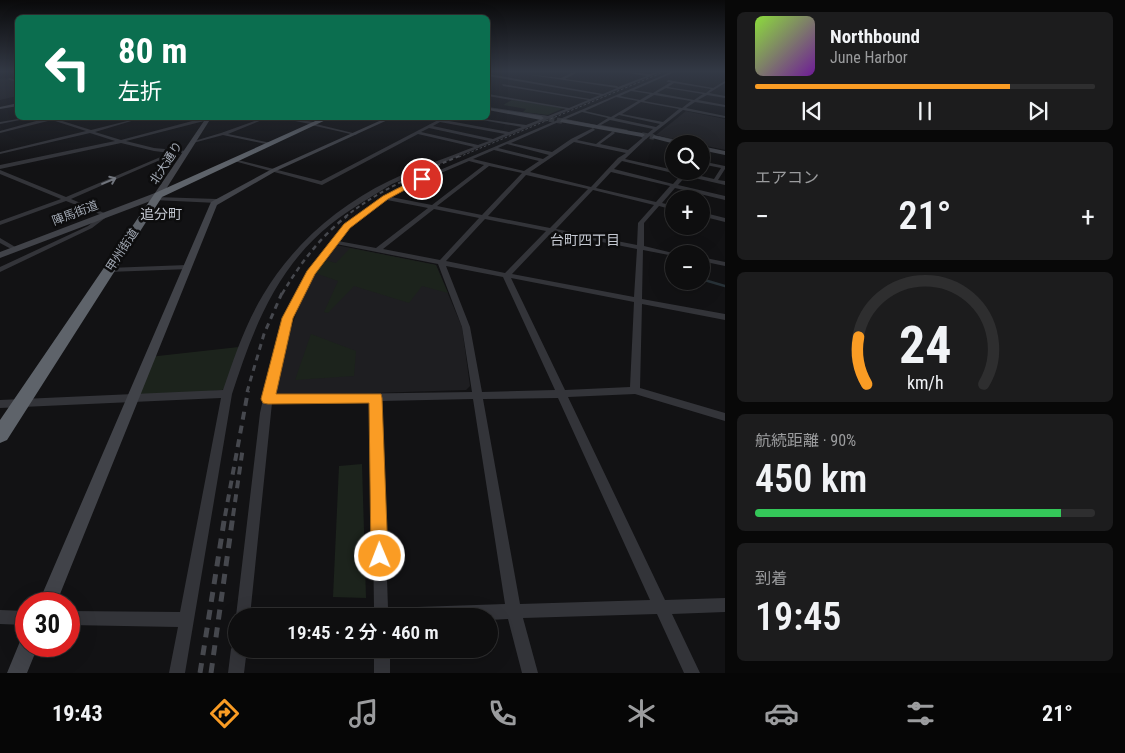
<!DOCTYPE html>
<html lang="ja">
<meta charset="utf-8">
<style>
body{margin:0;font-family:"Roboto Condensed","Noto Sans JP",sans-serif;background:#1c1c1d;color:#f1f3f6;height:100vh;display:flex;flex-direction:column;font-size:19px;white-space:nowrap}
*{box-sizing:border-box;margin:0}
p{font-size:16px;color:#9b9c9e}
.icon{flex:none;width:28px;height:28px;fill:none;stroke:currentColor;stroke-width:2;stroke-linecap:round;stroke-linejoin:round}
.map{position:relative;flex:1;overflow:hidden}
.drawer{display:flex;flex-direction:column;gap:12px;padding:12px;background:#080808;width:400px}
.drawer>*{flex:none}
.banner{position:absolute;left:15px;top:15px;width:475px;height:105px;border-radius:8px;box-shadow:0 5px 20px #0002,0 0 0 1px #2e2e2f;background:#0b6e4f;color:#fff;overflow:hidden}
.buttons{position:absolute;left:665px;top:135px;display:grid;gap:10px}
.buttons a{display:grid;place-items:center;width:45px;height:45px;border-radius:50%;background:#0e0e0f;box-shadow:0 5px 20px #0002,0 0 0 1px #2e2e2f;font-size:25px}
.speed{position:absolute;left:15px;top:592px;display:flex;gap:10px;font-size:25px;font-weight:700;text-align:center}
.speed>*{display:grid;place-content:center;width:65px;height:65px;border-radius:50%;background:#0e0e0f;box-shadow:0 5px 20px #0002,0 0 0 1px #2e2e2f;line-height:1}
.speed .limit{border:8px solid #d22;background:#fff;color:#111}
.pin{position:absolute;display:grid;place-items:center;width:42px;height:42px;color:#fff;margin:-21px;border:2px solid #fff;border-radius:50%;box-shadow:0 1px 5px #0007}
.me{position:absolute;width:55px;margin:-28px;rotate:359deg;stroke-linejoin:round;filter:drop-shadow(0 0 4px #0008)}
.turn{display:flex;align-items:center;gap:18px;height:105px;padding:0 20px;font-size:22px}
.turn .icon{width:65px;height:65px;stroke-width:2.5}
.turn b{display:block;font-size:35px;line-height:42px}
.big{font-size:38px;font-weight:600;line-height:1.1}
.drawer .tile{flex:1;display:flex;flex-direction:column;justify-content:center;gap:8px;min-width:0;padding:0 18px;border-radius:8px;background:#1c1c1d}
.drawer .dial{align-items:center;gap:0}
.dial svg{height:130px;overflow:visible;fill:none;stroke:#2e2e2f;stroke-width:7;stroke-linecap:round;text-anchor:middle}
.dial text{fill:#f1f3f6;stroke:none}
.song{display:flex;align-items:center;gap:15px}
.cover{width:60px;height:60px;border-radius:8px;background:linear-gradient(135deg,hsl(90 70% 55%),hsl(280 70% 35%))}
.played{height:5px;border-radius:2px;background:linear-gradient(90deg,#fa9c24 75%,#2e2e2f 75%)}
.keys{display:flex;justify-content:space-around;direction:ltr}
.heat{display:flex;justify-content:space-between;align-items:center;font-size:28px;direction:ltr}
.charge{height:8px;border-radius:4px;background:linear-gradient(90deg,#34c759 90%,#2e2e2f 0)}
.trip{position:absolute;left:228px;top:608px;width:270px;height:50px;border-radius:25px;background:#0e0e0f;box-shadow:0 5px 20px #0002,0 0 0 1px #2e2e2f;font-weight:600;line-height:50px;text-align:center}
.dock{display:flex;height:80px;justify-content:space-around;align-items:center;background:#060606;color:#9b9c9e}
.dock .icon{width:35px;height:35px}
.dock .on{color:#fa9c24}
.dock b{font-size:22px;color:#f1f3f6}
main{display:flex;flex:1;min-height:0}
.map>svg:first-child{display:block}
.built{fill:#1e1e21}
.green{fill:#1c231c}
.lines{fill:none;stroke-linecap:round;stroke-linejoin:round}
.stream{stroke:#283238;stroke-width:2.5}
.secondary-tunnel{stroke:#2f3034;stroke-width:5.5;stroke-dasharray:5.5 2.5;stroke-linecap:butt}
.street{fill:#333439;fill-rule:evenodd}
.secondary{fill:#414349;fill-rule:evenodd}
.highway{fill:#5e636a;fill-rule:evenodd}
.rail-far5{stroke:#46484e;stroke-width:1;stroke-dasharray:2.5 2;stroke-linecap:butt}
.rail-far4{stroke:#46484e;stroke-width:2;stroke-dasharray:4 3;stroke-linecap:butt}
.rail-far3{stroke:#46484e;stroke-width:2.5;stroke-dasharray:5 4;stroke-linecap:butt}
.rail-far2{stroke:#46484e;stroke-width:3;stroke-dasharray:6 5;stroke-linecap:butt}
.rail-far1{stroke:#46484e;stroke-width:4;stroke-dasharray:8 6;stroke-linecap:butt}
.rail{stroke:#46484e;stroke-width:5;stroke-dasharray:10 8;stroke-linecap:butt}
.oneway{stroke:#71757d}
.route{fill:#fa9c24;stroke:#a26517}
.labels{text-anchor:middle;stroke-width:5;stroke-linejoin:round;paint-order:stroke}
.far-street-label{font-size:12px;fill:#a3aab5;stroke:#0d0d0e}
.far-neighbourhood-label{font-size:14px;fill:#c4c8d1;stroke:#0d0d0e}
</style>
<main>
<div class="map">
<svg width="725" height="673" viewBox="0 0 725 673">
<rect width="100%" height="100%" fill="#121214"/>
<!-- built -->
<g class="built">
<path d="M5,78L17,83V96L0,100V79Z"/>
<path d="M686,111L725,119V150L656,135Z"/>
<path d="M336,245L436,265L462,327L470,386L466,390L279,396L274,393L280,360L301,300L317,270Z"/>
</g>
<!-- green -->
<g class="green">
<path d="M512,100L564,108L548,115L523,112L526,109L503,105Z"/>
<path d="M350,248L436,265L448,293L422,286L409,303L354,286L328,313L324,312L338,281L315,273L324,260L336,263Z"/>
<path d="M311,334L356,351L354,376L295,380Z"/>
<path d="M239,347L225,388L222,390L132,398L149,357Z"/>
<path d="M362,464L366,598L333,597L339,466Z"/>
</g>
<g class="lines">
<!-- stream -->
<g class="stream">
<path d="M671,256L674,271"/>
<path d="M701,279L725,286"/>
</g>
<!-- secondary-tunnel -->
<g class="secondary-tunnel">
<path d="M541,118L562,121"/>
<path d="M642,135L654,137"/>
</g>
<!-- street -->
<g class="street">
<path d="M576,71H580L565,79L617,86L618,87L647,76L616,71L650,74L659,71H663L392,184C371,197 350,209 331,224C276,268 253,329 232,394L185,673H169L178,627L69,625V611L180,612L221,398L0,408V400L223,390C234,358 245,325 263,295C292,246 337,206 389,181C416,168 446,158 474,147L418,134L322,185L234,161V159L321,181L442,118H446L444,120L509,132L522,127L471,118H478L526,125L544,118L488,109V107L548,116L566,109L488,96V94L569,108L588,100L503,86L502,84L590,99L600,95L488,76V74L603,94L617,88L524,74L561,78ZM440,122L505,134L493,139L433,126ZM429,128L489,141L478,145L421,132Z"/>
<path d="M673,71H677L634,90L653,93L671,82H667L668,80L713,88L725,81V83L709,93L725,96V98L707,95L698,100L725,105V107L695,102L686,108L725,116V118L683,110L646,139L625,159L674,170V171H689L688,173L714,179L721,168L701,164V161L725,166V169L718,180L725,181V185L686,176L678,185L725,196V200L675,188L662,203L674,206V210L659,206L644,223V246L677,254H674V256L643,250L642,299L725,314V320L642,304L640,388L725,413V421L635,394L568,397L665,600L725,598V612L672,614L700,673H684L657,614L523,618L538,673H522L508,619L489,620V616H356L358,611L363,609L374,608L371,401L272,403L250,616H236V618V616L260,413L272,358L284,318L293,298L306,274L332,241L345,225L395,189ZM674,83L711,89L706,93L668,87ZM666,88L703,94L694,100L657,93ZM631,91L650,94L640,100L620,96ZM654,95L691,101L682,108L644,101ZM616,97L638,101L611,117L585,111ZM641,102L679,109L663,122L622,114ZM582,112L608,118L597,125L566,119ZM619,115L660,124L656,127L614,118ZM563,120L626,132L628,130L601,125L610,120L653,129L628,150L600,144L615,133L613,131L596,144L577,140L595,130L593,128L571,139L552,152L511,143ZM574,142L626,153L618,158L591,187L530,172ZM507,144L549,155L543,159L498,148ZM494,150L539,161L524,171L473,159ZM469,161L484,165L432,205L391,197L399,191ZM622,161L681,175L673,184L614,169ZM489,166L522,173L482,215L437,206ZM611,172L670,186L656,202L596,188ZM526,175L588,189L550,228L488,216ZM593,190L654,205L638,223L637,245L556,229ZM387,200L428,208L376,248L338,241L349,227ZM434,209L479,218L440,260L383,249ZM485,219L546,231L505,273L446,261ZM552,232L637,249L634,297L512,274ZM336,244L438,264L462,327L472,392L274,395L292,318L314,274ZM446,266L503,277L555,390L482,392L470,327ZM511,278L634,302L630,387L565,390ZM558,398L650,600L520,604L483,399ZM473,399L505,604L388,608L381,401Z"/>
<path d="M10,78L18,81V83L7,79Z"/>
<path d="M24,118H30L0,124V122Z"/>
<path d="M47,118H57L56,119L91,130L139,118L138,119L95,132L121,140L196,120L206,119L208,120L126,141L154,148L186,151L188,152L186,153H176L71,199L109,215L92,228L0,272V267L88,226L102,215L66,201L0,225V221L61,199L0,174V170L66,197L170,153L154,151L121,143L0,169V165L115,141L90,133L0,154V152L86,131L52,120L0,133V131Z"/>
<path d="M263,118H267L228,134L271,143V145L223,135L193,143L191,142L221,133Z"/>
<path d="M280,118H287L314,122L316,124L357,134L355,135L311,125L310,124Z"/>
<path d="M659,136L691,143L693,144H684L657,138Z"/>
<path d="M156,197L217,199L220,201L217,203L154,200L153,199Z"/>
<path d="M701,212L725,218V222L701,216Z"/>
<path d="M0,238L17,248L18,249L17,250H13L0,243Z"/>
<path d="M701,257L725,262V266L701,261Z"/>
<path d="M187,265L191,267L190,269L108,272L104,270L108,268Z"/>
<path d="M0,610L26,611V625L0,624Z"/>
<path d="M236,642V649H247L244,673H228L231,649L234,644Z"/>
<rect x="374" y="649" width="16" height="24"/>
</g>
<!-- secondary -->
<g class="secondary">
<path d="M18,103V106L0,109V107Z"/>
<path d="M488,108L541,116L544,118L541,120L488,110Z"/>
<path d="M206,118H211L161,197L0,258V252L155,193Z"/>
<path d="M386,118H392L276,171L217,205L56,604H38L211,202L272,169Z"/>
<path d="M562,119L642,133L645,135L642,137L560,122Z"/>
<path d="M654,135L685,143L686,144H675L652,138Z"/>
<path d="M701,146L725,151V155L701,150Z"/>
<path d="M26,637V646H38L27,673H7L21,639Z"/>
</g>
<!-- highway -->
<path class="highway" d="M322,118H330L162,197L7,440L0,443V420L155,193Z"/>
<!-- rail-far5 -->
<path class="rail-far5" d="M459,157L666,71"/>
<!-- rail-far4 -->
<path class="rail-far4" d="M345,217C380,189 421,172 462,155"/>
<!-- rail-far3 -->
<path class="rail-far3" d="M282,294C300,264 319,238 347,216"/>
<!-- rail-far2 -->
<path class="rail-far2" d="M247,392L264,334L282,293"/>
<!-- rail-far1 -->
<g class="rail-far1">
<path d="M225,516L248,391"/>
<path d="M233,516L243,447"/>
</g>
<!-- rail -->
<g class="rail">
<path d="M200,673L225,515"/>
<path d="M211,673L233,515"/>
</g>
</g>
<!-- one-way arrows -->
<defs><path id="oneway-shaft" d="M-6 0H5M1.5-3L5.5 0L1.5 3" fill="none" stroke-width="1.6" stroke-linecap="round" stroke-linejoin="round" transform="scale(1.25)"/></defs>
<use class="oneway" href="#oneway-shaft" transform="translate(109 181) rotate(-23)"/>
<!-- sky -->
<linearGradient id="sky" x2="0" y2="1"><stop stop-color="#0a0a0b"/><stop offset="0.43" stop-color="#333945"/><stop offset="1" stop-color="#333945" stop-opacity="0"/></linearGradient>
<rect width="725" height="165" fill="url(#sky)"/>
<!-- route -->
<path class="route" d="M420,177L425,179L388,199L350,228L315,274L293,318L276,394H381L382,398L388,556L386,562L380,565L373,562L371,556L369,403L268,404L263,403L261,399L282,318L307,271L344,224L383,196Z"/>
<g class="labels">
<!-- far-street labels -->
<g class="far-street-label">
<text transform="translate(166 163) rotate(-57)" y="4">北大通り</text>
<text transform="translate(75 213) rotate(-21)" y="4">陣馬街道</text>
<text transform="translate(122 250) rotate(-57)" y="4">甲州街道</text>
</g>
<!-- far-neighbourhood labels -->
<g class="far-neighbourhood-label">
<text x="161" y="219">追分町</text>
<text x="585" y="245">台町四丁目</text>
</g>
</g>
</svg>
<div class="buttons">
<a><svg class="icon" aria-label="search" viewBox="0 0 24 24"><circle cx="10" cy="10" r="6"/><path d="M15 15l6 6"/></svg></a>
<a>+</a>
<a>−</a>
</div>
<div class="speed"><div class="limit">30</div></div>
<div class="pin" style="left:422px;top:179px;background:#d93025"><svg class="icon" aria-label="arrive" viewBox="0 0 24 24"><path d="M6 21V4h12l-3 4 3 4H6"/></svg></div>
<svg class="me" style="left:380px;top:556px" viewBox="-20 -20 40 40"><circle r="17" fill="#fa9c24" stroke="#fff" stroke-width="3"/><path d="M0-11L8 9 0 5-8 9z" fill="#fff"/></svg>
<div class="trip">19:45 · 2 分 · 460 m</div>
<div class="banner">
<div class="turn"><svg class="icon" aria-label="left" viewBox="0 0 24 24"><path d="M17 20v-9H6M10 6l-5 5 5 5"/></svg><div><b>80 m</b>左折</div></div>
</div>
</div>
<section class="drawer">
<div class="tile">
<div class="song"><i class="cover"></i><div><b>Northbound</b><p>June Harbor</p></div></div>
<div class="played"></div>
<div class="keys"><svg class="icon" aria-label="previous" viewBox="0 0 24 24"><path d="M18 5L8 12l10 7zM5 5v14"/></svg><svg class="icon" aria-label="pause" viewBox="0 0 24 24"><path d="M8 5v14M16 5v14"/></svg><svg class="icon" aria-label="next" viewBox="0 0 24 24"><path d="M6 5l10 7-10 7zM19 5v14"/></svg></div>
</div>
<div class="tile"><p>エアコン</p>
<div class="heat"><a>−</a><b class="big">21°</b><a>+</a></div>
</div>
<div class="tile dial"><svg viewBox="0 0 100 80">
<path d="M14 69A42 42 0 1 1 86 69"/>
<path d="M14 69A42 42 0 0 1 9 40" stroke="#fa9c24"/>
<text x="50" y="56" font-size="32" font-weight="700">24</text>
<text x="50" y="72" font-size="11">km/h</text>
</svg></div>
<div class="tile"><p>航続距離 · 90%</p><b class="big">450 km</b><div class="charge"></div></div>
<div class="tile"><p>到着</p><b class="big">19:45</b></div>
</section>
</main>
<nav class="dock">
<b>19:43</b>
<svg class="icon on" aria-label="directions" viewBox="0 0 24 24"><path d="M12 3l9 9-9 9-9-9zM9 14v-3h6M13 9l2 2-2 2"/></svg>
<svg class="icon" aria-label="music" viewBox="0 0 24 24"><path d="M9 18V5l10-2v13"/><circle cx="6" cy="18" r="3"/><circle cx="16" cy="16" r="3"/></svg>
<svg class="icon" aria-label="phone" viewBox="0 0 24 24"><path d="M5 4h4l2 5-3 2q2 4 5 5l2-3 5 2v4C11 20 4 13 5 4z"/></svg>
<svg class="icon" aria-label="climate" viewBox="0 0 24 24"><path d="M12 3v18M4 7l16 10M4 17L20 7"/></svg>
<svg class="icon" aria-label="car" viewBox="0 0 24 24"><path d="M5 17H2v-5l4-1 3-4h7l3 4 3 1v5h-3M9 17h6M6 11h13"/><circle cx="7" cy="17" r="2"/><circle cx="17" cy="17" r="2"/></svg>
<svg class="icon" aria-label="filters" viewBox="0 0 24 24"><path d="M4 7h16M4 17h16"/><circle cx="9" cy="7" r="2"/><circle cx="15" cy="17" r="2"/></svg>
<b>21°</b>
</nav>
